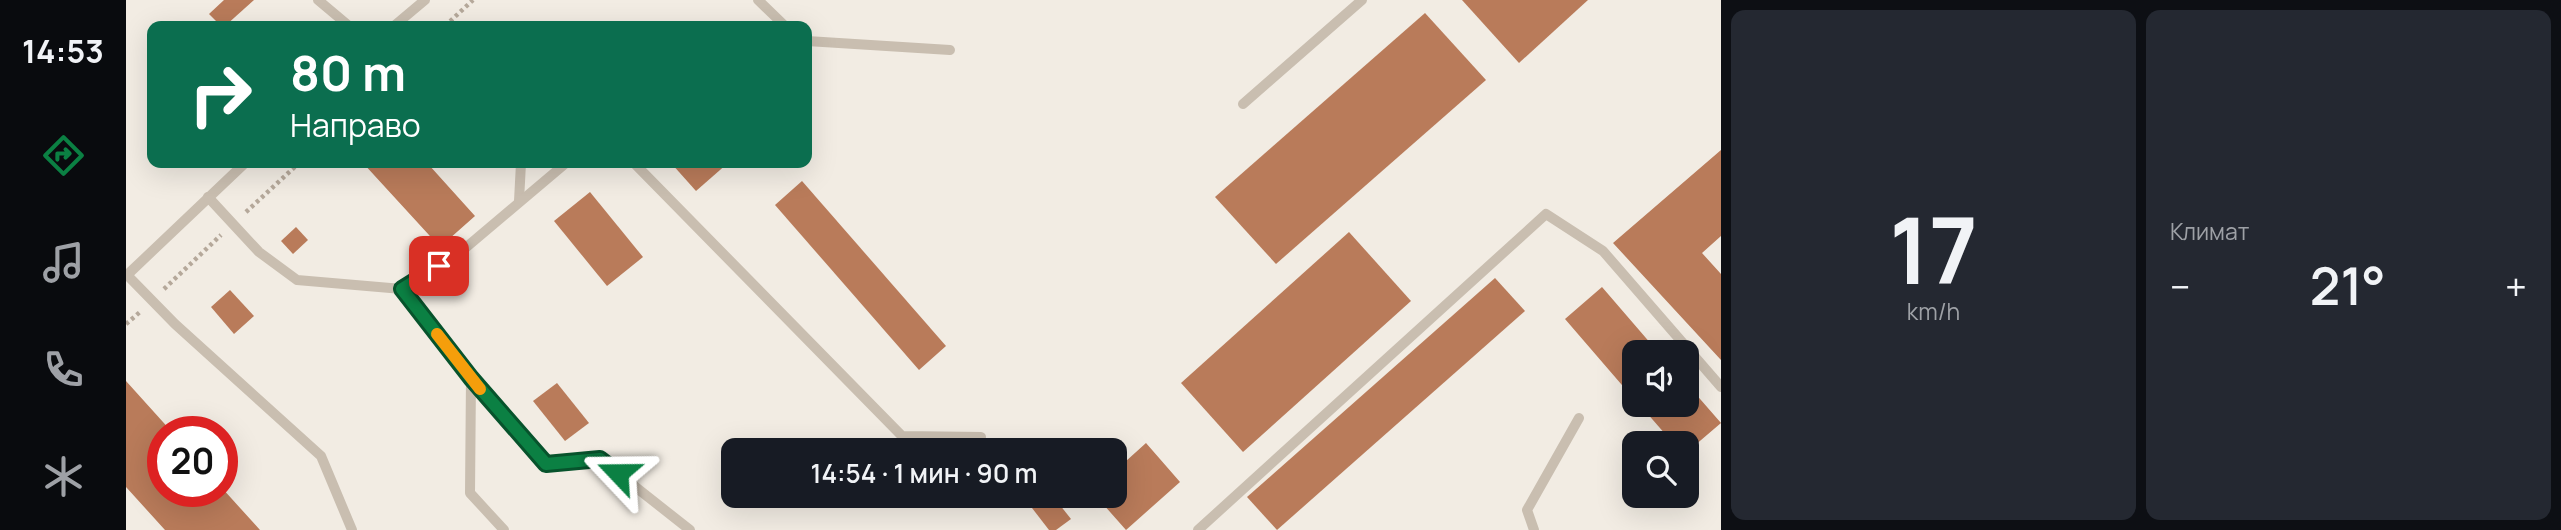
<!DOCTYPE html>
<html lang="ru">
<meta charset="utf-8">
<style>
body{margin:0;font-family:Manrope,sans-serif;background:#242831;color:#f1f3f6;height:100vh;display:flex;flex-direction:column;font-size:26px;white-space:nowrap}
*{box-sizing:border-box;margin:0}
p{font-size:23px;color:#9ea1a6}
.icon{flex:none;width:38px;height:38px;fill:none;stroke:currentColor;stroke-width:2;stroke-linecap:round;stroke-linejoin:round}
.map{position:relative;flex:1;overflow:hidden}
.drawer{display:flex;flex-direction:column;gap:10px;padding:10px;background:#0d0f14;width:840px}
.drawer>*{flex:none}
.guide{position:absolute;left:21px;top:21px;width:665px;height:147px;border-radius:14px;box-shadow:0 7px 28px #0002;background:#0b6e4f;color:#fff;overflow:hidden}
.controls{position:absolute;left:1496px;top:340px;display:grid;gap:14px}
.controls a{display:grid;place-items:center;width:77px;height:77px;border-radius:14px;background:#171b24;box-shadow:0 7px 28px #0002;font-size:35px}
.speed{position:absolute;left:21px;top:416px;display:flex;gap:14px;font-size:35px;font-weight:700;text-align:center}
.speed>*{display:grid;place-content:center;width:91px;height:91px;border-radius:50%;background:#171b24;box-shadow:0 7px 28px #0002;line-height:1}
.speed .limit{border:10px solid #d22;background:#fff;color:#111}
.pin{position:absolute;display:grid;place-items:center;width:60px;height:60px;color:#fff;margin:-30px;border-radius:14px;box-shadow:0 4px 10px #0006}
.me{position:absolute;width:77px;margin:-38px;rotate:293deg;stroke-linejoin:round;filter:drop-shadow(0 0 5px #0008)}
.turn{display:flex;align-items:center;gap:24px;height:147px;padding:0 28px;font-size:32px}
.turn .icon{width:91px;height:91px;stroke-width:2.5}
.turn b{display:block;font-size:49px;line-height:60px}
.big{font-size:52px;font-weight:600;line-height:1.1}
.drawer .card{flex:1;display:flex;flex-direction:column;justify-content:center;gap:10px;min-width:0;padding:0 24px;border-radius:14px;background:#242831}
.drawer .dial{align-items:center;gap:0}
.dial b{font-size:91px;line-height:1}
.heat{display:flex;justify-content:space-between;align-items:center;font-size:38px;direction:ltr}
.drawer .tiles{flex:1;display:grid;gap:10px;grid-template-columns:repeat(2,1fr)}
.trip{position:absolute;left:595px;top:438px;width:406px;height:70px;border-radius:14px;background:#171b24;box-shadow:0 7px 28px #0002;font-weight:600;line-height:70px;text-align:center}
main{display:flex;flex:1;min-height:0}
.tab-bar{display:flex;flex-direction:column;width:126px;justify-content:space-around;align-items:center;background:#090b0e;color:#9ea1a6}
.tab-bar .icon{width:49px;height:49px}
.tab-bar .current{color:#0b8043}
.tab-bar b{font-size:32px;color:#f1f3f6}
.map>svg:first-child{display:block}
.building{fill:#b97b5a}
.lines{fill:none;stroke-linecap:round;stroke-linejoin:round}
.path{stroke:#b5a89a;stroke-width:4.5;stroke-dasharray:3.5 3.5;stroke-linecap:butt}
.lane{stroke:#c9beb0;stroke-width:10}
.route-casing{stroke:#07532c;stroke-width:18}
.route{stroke:#0b8043;stroke-width:12}
.slow{stroke:#f59e0b;stroke-width:12}
</style>
<main>
<nav class="tab-bar">
<b>14:53</b>
<svg class="icon current" aria-label="directions" viewBox="0 0 24 24"><path d="M12 3l9 9-9 9-9-9zM9 14v-3h6M13 9l2 2-2 2"/></svg>
<svg class="icon" aria-label="music" viewBox="0 0 24 24"><path d="M9 18V5l10-2v13"/><circle cx="6" cy="18" r="3"/><circle cx="16" cy="16" r="3"/></svg>
<svg class="icon" aria-label="phone" viewBox="0 0 24 24"><path d="M5 4h4l2 5-3 2q2 4 5 5l2-3 5 2v4C11 20 4 13 5 4z"/></svg>
<svg class="icon" aria-label="climate" viewBox="0 0 24 24"><path d="M12 3v18M4 7l16 10M4 17L20 7"/></svg>
</nav>
<div class="map">
<svg width="1595" height="530" viewBox="0 0 1595 530">
<rect width="100%" height="100%" fill="#f2ece3"/>
<!-- building -->
<g class="building">
<path d="M98,0H128L99,26H95L83,14Z"/>
<path d="M1336,0H1462L1393,63Z"/>
<path d="M1299,13L1360,80L1150,264L1089,197Z"/>
<path d="M1595,150V236L1576,253L1595,274V360L1487,243Z"/>
<path d="M237,163H306L303,165L349,216L314,247Z"/>
<path d="M545,163H602L570,191Z"/>
<path d="M676,181L820,346L793,370L649,205Z"/>
<path d="M464,192L517,257L481,286L428,221Z"/>
<path d="M170,227L182,240L167,254L155,241Z"/>
<path d="M1223,232L1285,301L1117,452L1055,383Z"/>
<path d="M1369,278L1399,311L1151,530L1121,497Z"/>
<path d="M1476,287L1532,352H1508V399L1439,319Z"/>
<path d="M104,290L128,316L108,334L85,307Z"/>
<path d="M0,381L46,432H37V492H96V488L134,530H39L0,487Z"/>
<path d="M431,383L463,423L439,441L407,401Z"/>
<path d="M1561,384L1595,423L1561,452V443H1547L1513,404H1561Z"/>
<path d="M1020,443L1054,482L1000,530L969,495H989V471Z"/>
<path d="M926,495L945,519L930,530H923L906,508Z"/>
</g>
<g class="lines">
<!-- path -->
<g class="path">
<path d="M319,26L347,0"/>
<path d="M120,212L173,163"/>
<path d="M38,289L95,235"/>
<path d="M0,324L14,312"/>
</g>
<!-- lane -->
<g class="lane">
<path d="M192,0L223,26"/>
<path d="M632,0L659,26"/>
<path d="M268,26L299,0"/>
<path d="M681,41L824,50"/>
<path d="M1117,104L1236,0"/>
<path d="M508,163L776,436L855,437"/>
<path d="M82,197L133,252L171,280L276,289L345,378L344,493L378,530"/>
<path d="M393,201L395,163"/>
<path d="M1,275L49,324L195,456L226,530"/>
<path d="M0,276L119,163"/>
<path d="M271,289H276L331,255L440,163"/>
<path d="M345,378L420,464L474,459L564,530"/>
<path d="M1072,530L1420,214L1477,251L1595,387"/>
<path d="M1408,530L1401,510L1453,418"/>
</g>
</g>
<g class="lines">
<defs>
<path id="route" d="M313,266L276,289L345,378L420,464L474,459L492,473"/>
</defs>
<!-- route casing -->
<use href="#route" class="route-casing"/>
<!-- route -->
<use href="#route" class="route"/>
<!-- slow -->
<path class="slow" d="M311,334L354,389"/>
</g>
</svg>
<div class="controls">
<a><svg class="icon" aria-label="sound" viewBox="0 0 24 24"><path d="M4 9h4l5-4v14l-5-4H4zM17 9q2 3 0 6"/></svg></a>
<a><svg class="icon" aria-label="search" viewBox="0 0 24 24"><circle cx="10" cy="10" r="6"/><path d="M15 15l6 6"/></svg></a>
</div>
<div class="speed"><div class="limit">20</div></div>
<div class="pin" style="left:313px;top:266px;background:#d93025"><svg class="icon" aria-label="arrive" viewBox="0 0 24 24"><path d="M6 21V4h12l-3 4 3 4H6"/></svg></div>
<svg class="me" style="left:492px;top:473px" viewBox="-20 -20 40 40"><path d="M0-17L14 15 0 8-14 15z" fill="#0b8043" stroke="#fff" stroke-width="4"/></svg>
<div class="trip">14:54 · 1 мин · 90 m</div>
<div class="guide">
<div class="turn"><svg class="icon" aria-label="right" viewBox="0 0 24 24"><path d="M7 20v-9h11M14 6l5 5-5 5"/></svg><div><b>80 m</b>Направо</div></div>
</div>
</div>
<section class="drawer">
<div class="tiles">
<div class="card dial"><b>17</b><p>km/h</p></div>
<div class="card"><p>Климат</p>
<div class="heat"><a>−</a><b class="big">21°</b><a>+</a></div>
</div>
</div>
</section>
</main>
